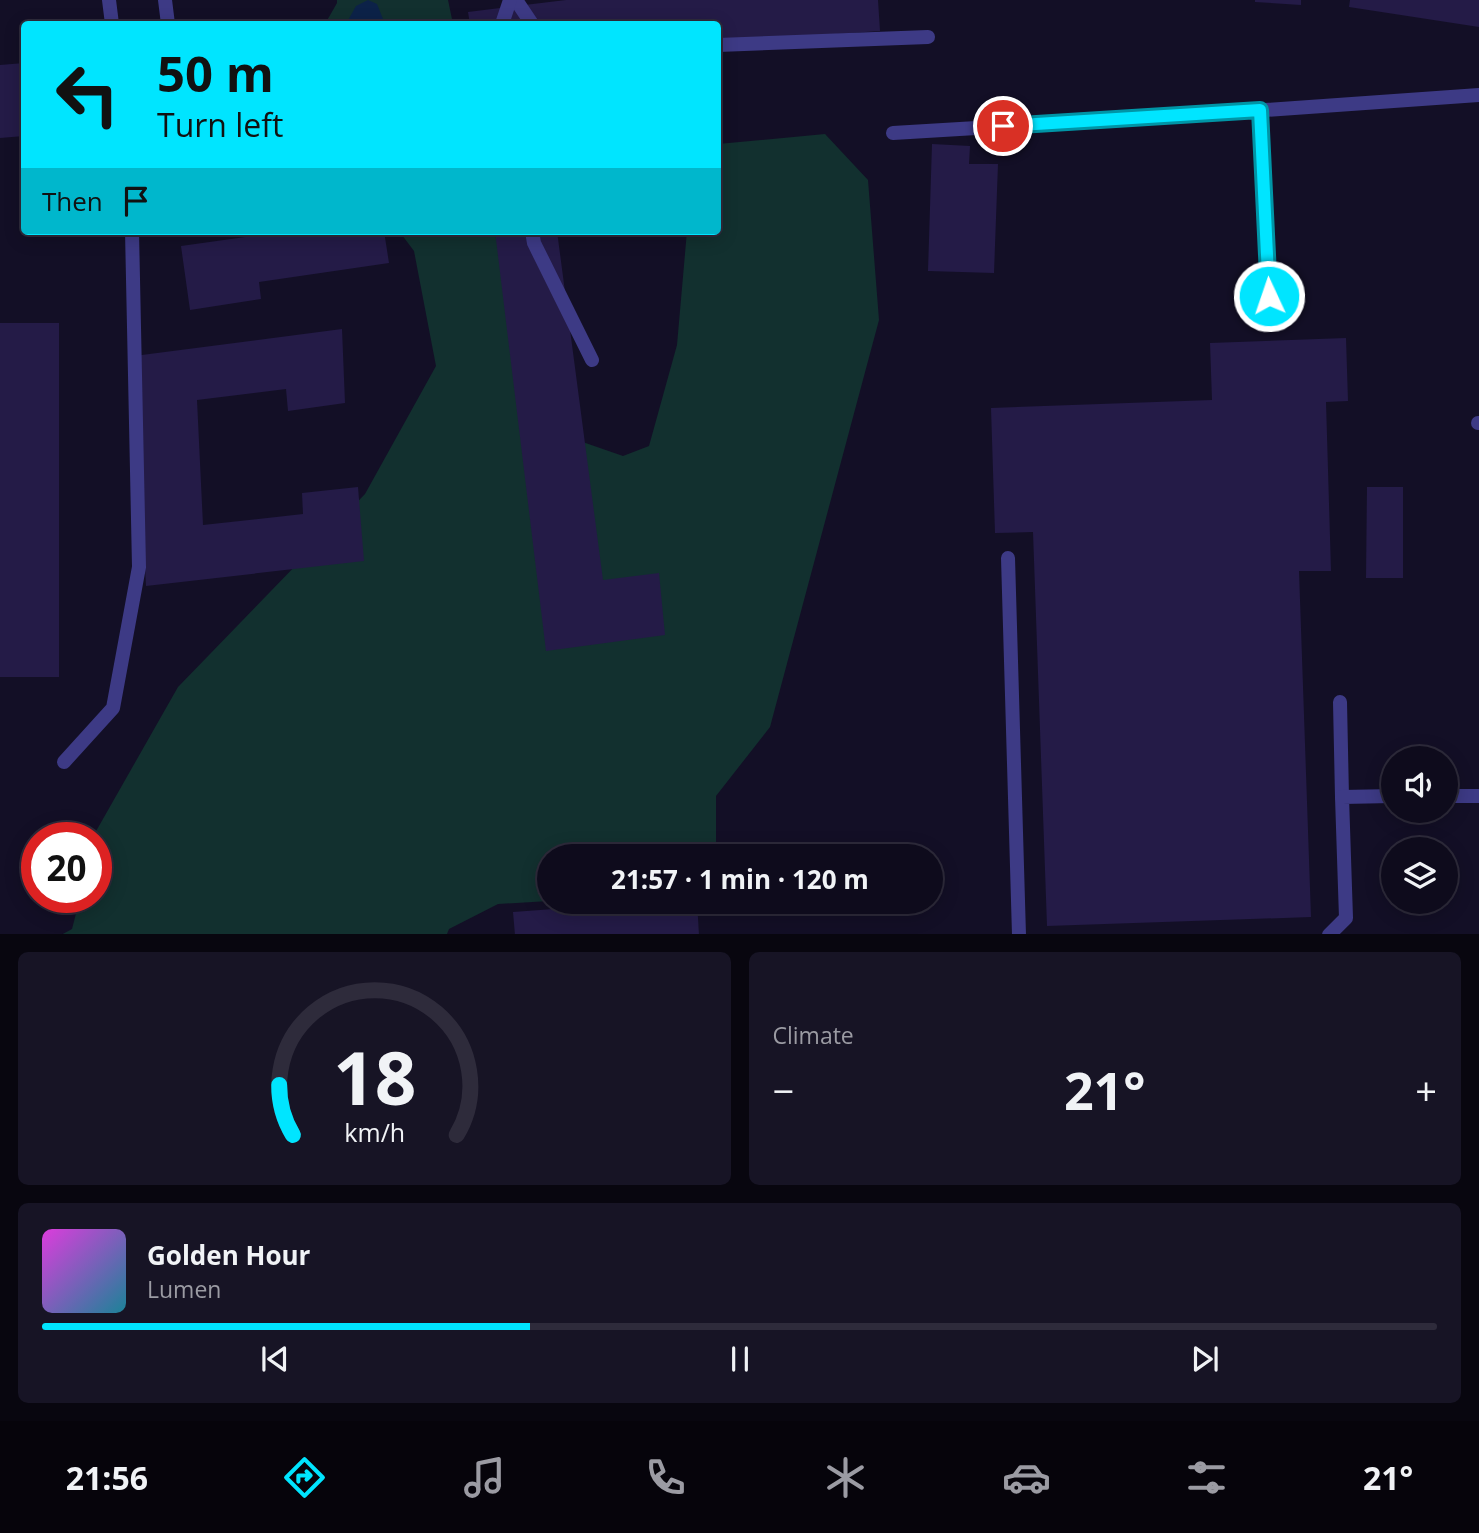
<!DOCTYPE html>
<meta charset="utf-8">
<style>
body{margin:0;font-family:"Open Sans",sans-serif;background:#171425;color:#f1f3f6;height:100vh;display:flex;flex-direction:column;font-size:26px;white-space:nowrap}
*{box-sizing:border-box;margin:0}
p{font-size:23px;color:#9b9ba3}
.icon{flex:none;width:38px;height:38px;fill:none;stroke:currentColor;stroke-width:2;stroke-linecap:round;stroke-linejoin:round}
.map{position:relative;height:934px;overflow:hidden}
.details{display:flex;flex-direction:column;gap:18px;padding:18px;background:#08060f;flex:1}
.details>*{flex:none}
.top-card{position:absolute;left:21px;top:21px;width:700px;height:214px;border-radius:7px;box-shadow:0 4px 18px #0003,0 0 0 2px #2e2b3b;background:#00e5ff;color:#111;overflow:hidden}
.controls{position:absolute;left:1381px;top:746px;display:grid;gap:14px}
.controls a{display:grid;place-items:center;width:77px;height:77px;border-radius:50%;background:#0e0b1c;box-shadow:0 4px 18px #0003,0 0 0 2px #2e2b3b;font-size:35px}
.speed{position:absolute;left:21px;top:822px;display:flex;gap:14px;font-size:35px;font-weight:700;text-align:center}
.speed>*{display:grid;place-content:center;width:91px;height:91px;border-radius:50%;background:#0e0b1c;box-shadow:0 4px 18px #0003,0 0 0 2px #2e2b3b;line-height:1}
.speed .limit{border:10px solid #d22;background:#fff;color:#111}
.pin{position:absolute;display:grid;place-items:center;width:60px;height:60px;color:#fff;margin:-30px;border:4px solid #fff;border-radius:50%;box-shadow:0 2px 7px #0007}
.me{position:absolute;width:77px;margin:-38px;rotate:357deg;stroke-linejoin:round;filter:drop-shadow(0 0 5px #0008)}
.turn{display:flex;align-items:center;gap:24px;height:147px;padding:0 21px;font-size:32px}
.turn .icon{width:91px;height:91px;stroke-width:2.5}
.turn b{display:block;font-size:49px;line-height:60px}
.then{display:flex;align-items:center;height:66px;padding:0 21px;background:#0003;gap:14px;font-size:26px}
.big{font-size:52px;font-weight:700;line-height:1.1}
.details .widget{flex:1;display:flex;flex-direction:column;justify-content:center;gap:10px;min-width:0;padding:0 24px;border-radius:10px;background:#171425}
.details .dial{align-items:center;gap:0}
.dial svg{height:182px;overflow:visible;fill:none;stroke:#2e2b3b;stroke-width:7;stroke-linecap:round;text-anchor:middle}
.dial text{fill:#f1f3f6;stroke:none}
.song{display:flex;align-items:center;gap:21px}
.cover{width:84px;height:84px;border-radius:10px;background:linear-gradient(135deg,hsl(300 70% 55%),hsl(190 70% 35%))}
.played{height:7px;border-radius:4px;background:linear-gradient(90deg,#00e5ff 35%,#2e2b3b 35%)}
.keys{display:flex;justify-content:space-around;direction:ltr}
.heat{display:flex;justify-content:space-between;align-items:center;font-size:38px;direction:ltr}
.details .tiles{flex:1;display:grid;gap:18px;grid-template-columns:1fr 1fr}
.widget:last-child{grid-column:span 2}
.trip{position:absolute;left:537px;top:844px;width:406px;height:70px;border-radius:35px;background:#0e0b1c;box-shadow:0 4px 18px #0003,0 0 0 2px #2e2b3b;font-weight:700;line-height:70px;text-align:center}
.tab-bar{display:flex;height:112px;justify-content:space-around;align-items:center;background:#06040b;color:#9b9ba3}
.tab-bar .icon{width:49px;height:49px}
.tab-bar .selected{color:#00e5ff}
.tab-bar b{font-size:32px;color:#f1f3f6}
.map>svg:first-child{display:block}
.green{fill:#12302f}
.water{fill:#0c2248}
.building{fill:#241b47}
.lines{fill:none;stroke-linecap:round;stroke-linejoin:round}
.lane{stroke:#3d3a85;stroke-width:14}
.route-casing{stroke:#0095a6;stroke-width:18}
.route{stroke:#00e5ff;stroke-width:12}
</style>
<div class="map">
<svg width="1479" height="935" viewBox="0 0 1479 935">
<rect width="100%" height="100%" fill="#130f26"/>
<!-- green -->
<g class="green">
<path d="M337,0H448L453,24H325L337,3Z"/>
<path d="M825,134L868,180L879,320L770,727L716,796V856H550L549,901L498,904L449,929L447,934L61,935L72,929L80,898H96V838H94L95,833L178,687L365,494L436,366L414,251L399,231H497L574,439L623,456L649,446L677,345L687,231H718V144Z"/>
</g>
<!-- water -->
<path class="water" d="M368,0L377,4L385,24H346L356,6Z"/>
<!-- building -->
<g class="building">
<path d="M566,0H878L880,31L718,42V24H470L468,12Z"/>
<path d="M1255,0H1301V5L1255,2Z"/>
<path d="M1350,0H1479V27L1349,7Z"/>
<path d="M24,63V136L0,138V65Z"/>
<path d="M932,144L970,146L969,164H998L994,273L928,271Z"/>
<path d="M287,231H384L389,263L259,282L261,299L190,310L181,246Z"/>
<path d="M495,231H557L603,580L659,573L665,635L546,651Z"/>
<rect x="0" y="323" width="59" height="354"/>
<path d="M342,329L345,403L288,411L286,389L197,400L203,525L303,514L302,493L358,487L364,561L146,586L134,356Z"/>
<path d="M1346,338L1348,401L1326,402L1331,571H1299L1311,917L1047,926L1033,532L995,533L991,408L1212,400L1210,343Z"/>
<path d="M1367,487H1403V578H1366Z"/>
<path d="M662,901H697L699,935H515L513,912Z"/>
</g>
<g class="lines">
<!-- lane -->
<g class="lane">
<path d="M109,0L112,24"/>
<path d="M165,0L168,24"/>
<path d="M516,0L532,24"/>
<path d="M502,24L510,0"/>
<path d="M718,45L928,37"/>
<path d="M1260,110L1269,296"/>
<path d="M893,133L1194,115L1479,95"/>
<path d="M532,231L534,243L592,360"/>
<path d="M1478,423H1479"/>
<path d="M1008,558L1019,935"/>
<path d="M1340,702L1342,797"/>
<path d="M64,762L113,708L139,567L132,231"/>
<path d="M1446,796H1479"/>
<path d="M1329,935L1346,918L1342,797L1393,796"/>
</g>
</g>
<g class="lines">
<defs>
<path id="route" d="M1003,126L1260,110L1269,296"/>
</defs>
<!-- route casing -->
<use href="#route" class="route-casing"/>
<!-- route -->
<use href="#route" class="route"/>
</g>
</svg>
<div class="controls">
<a><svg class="icon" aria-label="sound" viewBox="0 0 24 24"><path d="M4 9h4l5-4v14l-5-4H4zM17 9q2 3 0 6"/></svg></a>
<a><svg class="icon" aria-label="layers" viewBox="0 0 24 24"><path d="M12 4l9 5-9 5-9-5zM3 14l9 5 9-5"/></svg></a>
</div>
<div class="speed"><div class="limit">20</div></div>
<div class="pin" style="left:1003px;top:126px;background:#d93025"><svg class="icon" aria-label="arrive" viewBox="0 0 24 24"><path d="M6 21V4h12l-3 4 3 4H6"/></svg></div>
<svg class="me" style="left:1269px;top:296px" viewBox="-20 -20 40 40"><circle r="17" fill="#00e5ff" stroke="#fff" stroke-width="3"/><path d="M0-11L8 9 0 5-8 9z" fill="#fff"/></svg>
<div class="trip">21:57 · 1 min · 120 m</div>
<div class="top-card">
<div class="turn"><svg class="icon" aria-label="left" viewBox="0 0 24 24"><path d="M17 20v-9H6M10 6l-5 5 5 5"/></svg><div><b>50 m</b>Turn left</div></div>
<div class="then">Then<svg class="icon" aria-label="arrive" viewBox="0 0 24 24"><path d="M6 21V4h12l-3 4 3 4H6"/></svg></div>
</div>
</div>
<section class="details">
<div class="tiles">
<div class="widget dial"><svg viewBox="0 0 100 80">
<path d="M14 69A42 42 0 1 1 86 69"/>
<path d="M14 69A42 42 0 0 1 8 47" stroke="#00e5ff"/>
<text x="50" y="56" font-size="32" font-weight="700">18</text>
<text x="50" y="72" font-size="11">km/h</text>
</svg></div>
<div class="widget"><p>Climate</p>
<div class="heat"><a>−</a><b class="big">21°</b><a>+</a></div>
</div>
<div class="widget">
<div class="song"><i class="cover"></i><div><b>Golden Hour</b><p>Lumen</p></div></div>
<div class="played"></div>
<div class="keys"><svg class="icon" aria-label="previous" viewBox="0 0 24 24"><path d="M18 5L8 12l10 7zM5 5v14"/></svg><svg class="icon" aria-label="pause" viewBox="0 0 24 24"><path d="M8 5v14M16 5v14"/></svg><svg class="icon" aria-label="next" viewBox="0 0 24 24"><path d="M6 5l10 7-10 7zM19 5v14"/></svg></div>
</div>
</div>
</section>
<nav class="tab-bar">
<b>21:56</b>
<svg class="icon selected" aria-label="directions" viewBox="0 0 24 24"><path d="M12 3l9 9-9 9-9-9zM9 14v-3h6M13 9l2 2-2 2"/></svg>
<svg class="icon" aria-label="music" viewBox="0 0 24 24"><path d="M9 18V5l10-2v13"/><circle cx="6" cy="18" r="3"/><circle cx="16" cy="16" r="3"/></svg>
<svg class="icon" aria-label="phone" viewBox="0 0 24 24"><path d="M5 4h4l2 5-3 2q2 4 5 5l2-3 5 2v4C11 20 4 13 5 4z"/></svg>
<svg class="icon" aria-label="climate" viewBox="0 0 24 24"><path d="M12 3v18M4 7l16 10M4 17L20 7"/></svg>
<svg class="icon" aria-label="car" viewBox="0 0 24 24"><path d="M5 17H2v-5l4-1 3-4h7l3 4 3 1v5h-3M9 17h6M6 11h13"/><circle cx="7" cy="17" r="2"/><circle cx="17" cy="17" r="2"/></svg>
<svg class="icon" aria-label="filters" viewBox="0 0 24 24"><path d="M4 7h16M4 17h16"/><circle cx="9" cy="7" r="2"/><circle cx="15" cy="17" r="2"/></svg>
<b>21°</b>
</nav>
